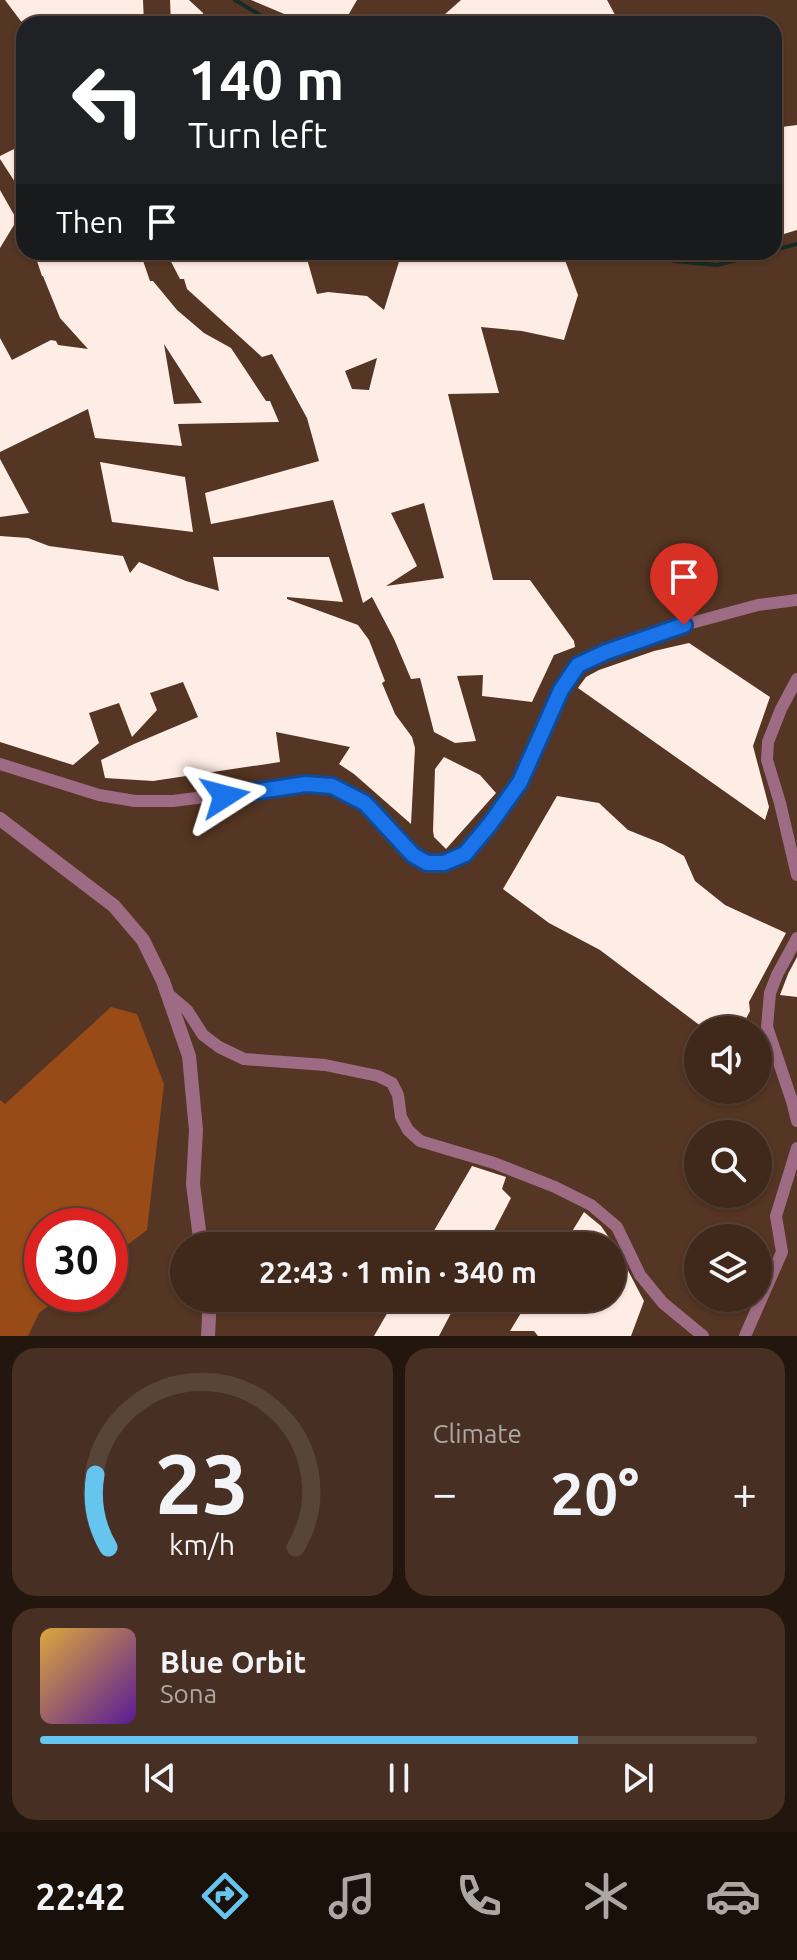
<!DOCTYPE html>
<meta charset="utf-8">
<style>
body{margin:0;font-family:Ubuntu,sans-serif;background:#473023;color:#f1f3f6;height:100vh;display:flex;flex-direction:column;font-size:30px;white-space:nowrap}
*{box-sizing:border-box;margin:0}
p{font-size:26px;color:#aea6a2}
.icon{flex:none;width:44px;height:44px;fill:none;stroke:currentColor;stroke-width:2;stroke-linecap:round;stroke-linejoin:round}
.map{position:relative;height:1336px;overflow:hidden}
.side{display:flex;flex-direction:column;gap:12px;padding:12px;background:#23160e;flex:1}
.side>*{flex:none}
.guide{position:absolute;left:16px;top:16px;width:766px;height:244px;border-radius:24px;box-shadow:0 2px 6px #0004,0 0 0 2px #594439;background:#202124;color:#fff;overflow:hidden}
.controls{position:absolute;left:684px;top:1016px;display:grid;gap:16px}
.controls a{display:grid;place-items:center;width:88px;height:88px;border-radius:50%;background:#40281a;box-shadow:0 2px 6px #0004,0 0 0 2px #594439;font-size:40px}
.speed{position:absolute;left:24px;top:1208px;display:flex;gap:16px;font-size:40px;font-weight:700;text-align:center}
.speed>*{display:grid;place-content:center;width:104px;height:104px;border-radius:50%;background:#40281a;box-shadow:0 2px 6px #0004,0 0 0 2px #594439;line-height:1}
.speed .limit{border:12px solid #d22;background:#fff;color:#111}
.pin{position:absolute;display:grid;place-items:center;width:68px;height:68px;color:#fff;margin:-82px -34px;border-radius:50% 50% 50% 0;rotate:-45deg;box-shadow:0 0 8px #0007}
.pin .icon{rotate:45deg}
.me{position:absolute;width:88px;margin:-44px;rotate:81deg;stroke-linejoin:round;filter:drop-shadow(0 0 6px #0008)}
.turn{display:flex;align-items:center;gap:28px;height:168px;padding:0 40px;font-size:36px}
.turn .icon{width:104px;height:104px;stroke-width:2.5}
.turn b{display:block;font-size:56px;line-height:68px}
.then{display:flex;align-items:center;height:76px;padding:0 40px;background:#0003;gap:16px;font-size:30px}
.big{font-size:60px;font-weight:700;line-height:1.1}
.side .tile{flex:1;display:flex;flex-direction:column;justify-content:center;gap:12px;min-width:0;padding:0 28px;border-radius:24px;background:#473023}
.side .dial{align-items:center;gap:0}
.dial svg{height:208px;overflow:visible;fill:none;stroke:#594439;stroke-width:7;stroke-linecap:round;text-anchor:middle}
.dial text{fill:#f1f3f6;stroke:none}
.song{display:flex;align-items:center;gap:24px}
.cover{width:96px;height:96px;border-radius:12px;background:linear-gradient(135deg,hsl(40 70% 55%),hsl(270 70% 35%))}
.played{height:8px;border-radius:4px;background:linear-gradient(90deg,#65c5ee 75%,#594439 75%)}
.keys{display:flex;justify-content:space-around;direction:ltr}
.heat{display:flex;justify-content:space-between;align-items:center;font-size:44px;direction:ltr}
.side .tiles{flex:1;display:grid;gap:12px;grid-template-columns:1fr 1fr}
.tile:last-child{grid-column:span 2}
.trip{position:absolute;left:170px;top:1232px;width:456px;height:80px;border-radius:40px;background:#40281a;box-shadow:0 2px 6px #0004,0 0 0 2px #594439;font-weight:700;line-height:80px;text-align:center}
.dock{display:flex;height:128px;justify-content:space-around;align-items:center;background:#1a100a;color:#aea6a2}
.dock .icon{width:56px;height:56px}
.dock .on{color:#65c5ee}
.dock b{font-size:36px;color:#f1f3f6}
.map>svg:first-child{display:block}
.green{fill:#984a17}
.lines{fill:none;stroke-linecap:round;stroke-linejoin:round}
.stream{stroke:#152c24;stroke-width:4}
.building{fill:#feede5;fill-rule:evenodd}
.minor{stroke:#9e6b84;stroke-width:12}
.tertiary{stroke:#9e6b84;stroke-width:14}
.route-casing{stroke:#114b97;stroke-width:20}
.route{stroke:#1a73e8;stroke-width:14}
</style>
<div class="map">
<svg width="797" height="1336" viewBox="0 0 797 1336">
<rect width="100%" height="100%" fill="#553523"/>
<!-- green -->
<path class="green" d="M111,1007L137,1014L164,1084L147,1230L110,1258V1226H42V1294H64L39,1313L28,1336H0V1100L5,1104Z"/>
<g class="lines">
<!-- stream -->
<g class="stream">
<path d="M235,0L275,24"/>
<path d="M774,250L797,244"/>
<path d="M655,252L674,261L717,265L768,252"/>
</g>
</g>
<!-- building -->
<g class="building">
<path d="M5,0H143L144,24H23Z"/>
<path d="M170,0H189L203,13L204,24H171Z"/>
<path d="M251,0H357L343,24H308Z"/>
<path d="M461,0H607L620,24H434Z"/>
<path d="M797,125V230L774,237V128Z"/>
<path d="M24,144V196L0,159V156Z"/>
<path d="M0,190L17,220L0,248Z"/>
<path d="M34,252H140L150,281H153L177,310L204,333L231,348L266,401H270L279,422L178,424L182,446L95,438L88,409L0,452V338L12,360L51,340L56,341L58,345L88,349L60,318L43,276H42ZM164,344L202,403L174,404Z"/>
<path d="M166,252H305L317,294L328,292L367,296L384,310L402,252H562L578,295L564,340L522,331L481,327L499,393L448,394L493,580H530L574,641L575,647L554,655L532,702L482,696L483,675L457,676L476,741L455,743L434,732L420,678L411,679L394,639L372,597L363,603L333,500L211,524L205,493L319,461L307,418L272,354L262,357L187,289L184,279H180ZM377,358L369,390L352,389L345,371ZM424,503L444,578L386,586L417,566L391,513Z"/>
<path d="M0,459L29,513L0,517Z"/>
<path d="M100,462L185,477L193,532L112,522Z"/>
<path d="M0,536L28,538L49,546L123,556L130,573L139,562L186,581L219,591L213,557H329L343,602L287,597V599L358,625L369,640L385,681L382,683L395,714L412,737L415,748L411,824L354,774L339,764L350,747L276,732L280,762L153,781L105,778L101,760L134,744L198,717L183,682L150,693L157,710L132,737L119,703L89,713L99,743L73,765L0,742Z"/>
<path d="M689,643L770,697L753,746L769,807L765,820L578,688L586,677L599,670L654,651Z"/>
<path d="M444,757L480,775L496,793L446,849L434,837L433,831L435,769Z"/>
<path d="M557,796L599,803L628,830L663,844L684,856L695,881L725,905L786,933L749,1002L750,1011L740,1030H706L600,950L549,923L503,889Z"/>
<path d="M797,957V997L780,995L788,974Z"/>
<path d="M472,1166L506,1177L502,1189L511,1198L486,1246H425Z"/>
<path d="M584,1212L601,1226L612,1242V1240L644,1301L631,1336H538L534,1331H510L530,1298H612V1246H563Z"/>
<path d="M396,1298H459L439,1336H374Z"/>
</g>
<g class="lines">
<!-- minor -->
<g class="minor">
<path d="M797,679L781,709L768,742L767,760L780,803L797,875"/>
<path d="M0,764L99,795L135,801H173L306,784L332,786L365,803L413,855L427,863H444L465,854L490,824L520,782L561,690L578,665L606,652L684,625L758,605L797,600"/>
<path d="M797,938L777,975L770,993L767,1027L792,1101L797,1121"/>
<path d="M167,993L187,1010L203,1035L219,1047L244,1059L325,1065L378,1076L392,1083L398,1095L401,1117L408,1130L420,1141L494,1163L555,1187L591,1205L617,1227L640,1275L663,1303L703,1336"/>
<path d="M745,1336L782,1252L776,1216L797,1148"/>
</g>
<!-- tertiary -->
<g class="tertiary">
<path d="M0,819L114,906L143,940L163,981L189,1056L196,1130L193,1184L201,1246"/>
<path d="M208,1336L210,1298"/>
</g>
</g>
<g class="lines">
<defs>
<path id="route" d="M225,796L306,784L332,786L365,803L413,855L427,863H444L465,854L490,824L520,782L561,690L578,665L606,652L684,625"/>
</defs>
<!-- route casing -->
<use href="#route" class="route-casing"/>
<!-- route -->
<use href="#route" class="route"/>
</g>
</svg>
<div class="controls">
<a><svg class="icon" aria-label="sound" viewBox="0 0 24 24"><path d="M4 9h4l5-4v14l-5-4H4zM17 9q2 3 0 6"/></svg></a>
<a><svg class="icon" aria-label="search" viewBox="0 0 24 24"><circle cx="10" cy="10" r="6"/><path d="M15 15l6 6"/></svg></a>
<a><svg class="icon" aria-label="layers" viewBox="0 0 24 24"><path d="M12 4l9 5-9 5-9-5zM3 14l9 5 9-5"/></svg></a>
</div>
<div class="speed"><div class="limit">30</div></div>
<div class="pin" style="left:684px;top:625px;background:#d93025"><svg class="icon" aria-label="arrive" viewBox="0 0 24 24"><path d="M6 21V4h12l-3 4 3 4H6"/></svg></div>
<svg class="me" style="left:225px;top:796px" viewBox="-20 -20 40 40"><path d="M0-17L14 15 0 8-14 15z" fill="#1a73e8" stroke="#fff" stroke-width="4"/></svg>
<div class="trip">22:43 · 1 min · 340 m</div>
<div class="guide">
<div class="turn"><svg class="icon" aria-label="left" viewBox="0 0 24 24"><path d="M17 20v-9H6M10 6l-5 5 5 5"/></svg><div><b>140 m</b>Turn left</div></div>
<div class="then">Then<svg class="icon" aria-label="arrive" viewBox="0 0 24 24"><path d="M6 21V4h12l-3 4 3 4H6"/></svg></div>
</div>
</div>
<section class="side">
<div class="tiles">
<div class="tile dial"><svg viewBox="0 0 100 80">
<path d="M14 69A42 42 0 1 1 86 69"/>
<path d="M14 69A42 42 0 0 1 9 41" stroke="#65c5ee"/>
<text x="50" y="56" font-size="32" font-weight="700">23</text>
<text x="50" y="72" font-size="11">km/h</text>
</svg></div>
<div class="tile"><p>Climate</p>
<div class="heat"><a>−</a><b class="big">20°</b><a>+</a></div>
</div>
<div class="tile">
<div class="song"><i class="cover"></i><div><b>Blue Orbit</b><p>Sona</p></div></div>
<div class="played"></div>
<div class="keys"><svg class="icon" aria-label="previous" viewBox="0 0 24 24"><path d="M18 5L8 12l10 7zM5 5v14"/></svg><svg class="icon" aria-label="pause" viewBox="0 0 24 24"><path d="M8 5v14M16 5v14"/></svg><svg class="icon" aria-label="next" viewBox="0 0 24 24"><path d="M6 5l10 7-10 7zM19 5v14"/></svg></div>
</div>
</div>
</section>
<nav class="dock">
<b>22:42</b>
<svg class="icon on" aria-label="directions" viewBox="0 0 24 24"><path d="M12 3l9 9-9 9-9-9zM9 14v-3h6M13 9l2 2-2 2"/></svg>
<svg class="icon" aria-label="music" viewBox="0 0 24 24"><path d="M9 18V5l10-2v13"/><circle cx="6" cy="18" r="3"/><circle cx="16" cy="16" r="3"/></svg>
<svg class="icon" aria-label="phone" viewBox="0 0 24 24"><path d="M5 4h4l2 5-3 2q2 4 5 5l2-3 5 2v4C11 20 4 13 5 4z"/></svg>
<svg class="icon" aria-label="climate" viewBox="0 0 24 24"><path d="M12 3v18M4 7l16 10M4 17L20 7"/></svg>
<svg class="icon" aria-label="car" viewBox="0 0 24 24"><path d="M5 17H2v-5l4-1 3-4h7l3 4 3 1v5h-3M9 17h6M6 11h13"/><circle cx="7" cy="17" r="2"/><circle cx="17" cy="17" r="2"/></svg>
</nav>
